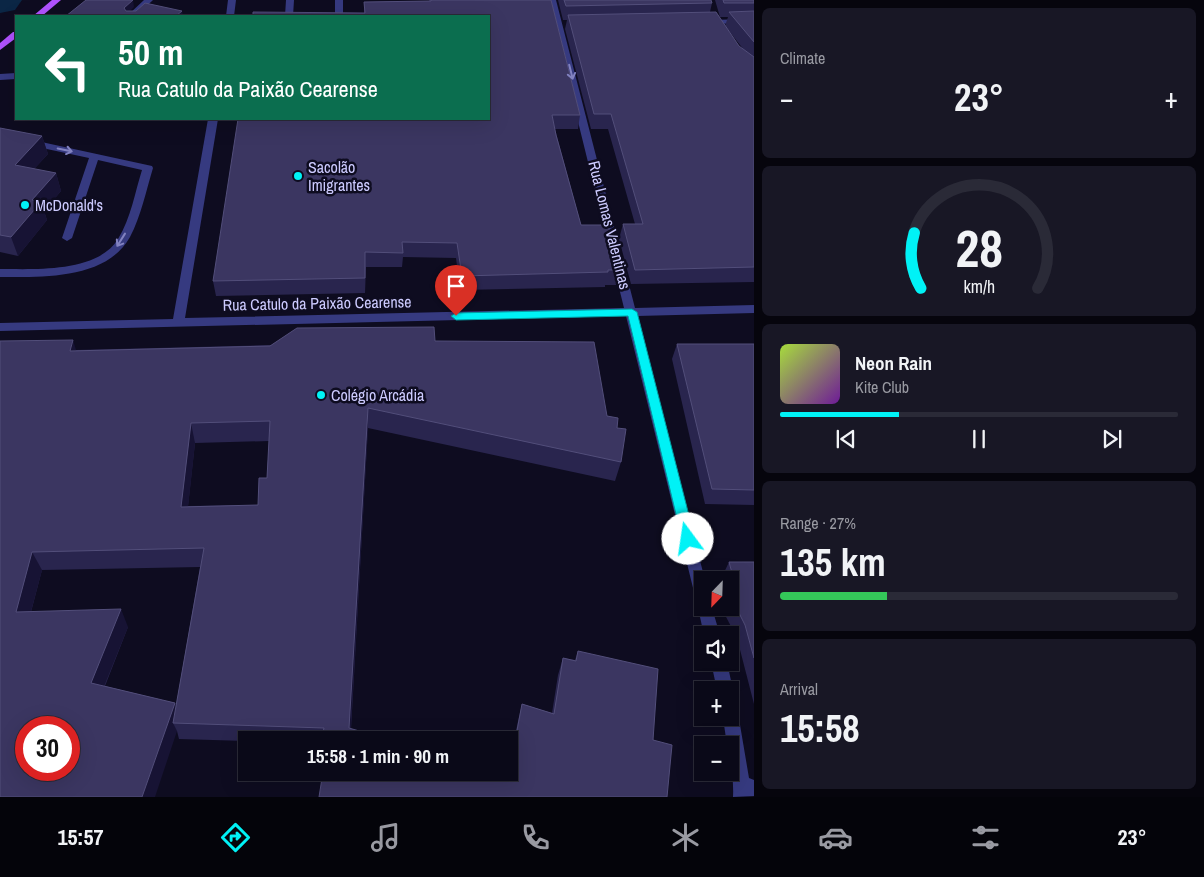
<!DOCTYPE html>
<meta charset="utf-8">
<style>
body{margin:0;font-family:"Archivo Narrow",sans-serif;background:#181725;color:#f1f3f6;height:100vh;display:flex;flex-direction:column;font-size:19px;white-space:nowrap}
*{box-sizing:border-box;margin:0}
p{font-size:16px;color:#999aa2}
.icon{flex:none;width:28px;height:28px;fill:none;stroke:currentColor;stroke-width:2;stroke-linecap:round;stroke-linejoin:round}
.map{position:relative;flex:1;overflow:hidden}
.sheet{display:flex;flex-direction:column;gap:8px;padding:8px;background:#06050d;width:450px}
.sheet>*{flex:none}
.hud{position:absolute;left:15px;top:15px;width:475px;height:105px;border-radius:0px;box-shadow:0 5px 20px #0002,0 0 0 1px #2a2a37;background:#0b6e4f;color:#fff;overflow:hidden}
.needle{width:32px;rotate:203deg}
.controls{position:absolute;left:694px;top:571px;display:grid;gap:10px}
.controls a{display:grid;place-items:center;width:45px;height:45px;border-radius:0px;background:#0a0918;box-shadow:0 5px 20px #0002,0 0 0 1px #2a2a37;font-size:25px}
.speed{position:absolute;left:15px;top:716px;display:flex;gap:10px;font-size:25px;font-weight:700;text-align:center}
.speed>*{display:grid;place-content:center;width:65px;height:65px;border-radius:50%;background:#0a0918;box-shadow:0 5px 20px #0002,0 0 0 1px #2a2a37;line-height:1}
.speed .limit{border:8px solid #d22;background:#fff;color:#111}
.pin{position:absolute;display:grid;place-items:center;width:42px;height:42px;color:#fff;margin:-51px -21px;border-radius:50% 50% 50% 0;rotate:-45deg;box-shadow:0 0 5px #0007}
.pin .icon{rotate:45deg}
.me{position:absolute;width:55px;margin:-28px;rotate:346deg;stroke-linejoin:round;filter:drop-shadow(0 0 4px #0008)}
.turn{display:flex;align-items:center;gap:18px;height:105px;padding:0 20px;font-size:22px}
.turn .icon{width:65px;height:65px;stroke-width:2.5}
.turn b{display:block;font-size:35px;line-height:42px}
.big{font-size:38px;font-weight:700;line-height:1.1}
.sheet .widget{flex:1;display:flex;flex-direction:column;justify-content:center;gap:8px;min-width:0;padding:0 18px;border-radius:8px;background:#181725}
.sheet .dial{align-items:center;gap:0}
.dial svg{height:130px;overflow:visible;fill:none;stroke:#2a2a37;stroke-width:7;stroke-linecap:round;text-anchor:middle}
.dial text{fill:#f1f3f6;stroke:none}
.song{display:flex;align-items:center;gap:15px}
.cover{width:60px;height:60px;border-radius:8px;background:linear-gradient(135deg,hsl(80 70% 55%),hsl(280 70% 35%))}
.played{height:5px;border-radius:2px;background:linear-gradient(90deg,#00f2f6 30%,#2a2a37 30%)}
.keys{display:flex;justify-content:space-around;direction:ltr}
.heat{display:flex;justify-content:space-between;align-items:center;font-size:28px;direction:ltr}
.charge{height:8px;border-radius:4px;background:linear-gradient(90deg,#34c759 27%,#2a2a37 0)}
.trip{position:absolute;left:238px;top:731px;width:280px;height:50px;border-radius:0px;background:#0a0918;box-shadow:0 5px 20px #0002,0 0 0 1px #2a2a37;font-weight:700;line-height:50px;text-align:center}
.dock{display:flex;height:80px;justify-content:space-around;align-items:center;background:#04040a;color:#999aa2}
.dock .icon{width:35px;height:35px}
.dock .current{color:#00f2f6}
.dock b{font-size:22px;color:#f1f3f6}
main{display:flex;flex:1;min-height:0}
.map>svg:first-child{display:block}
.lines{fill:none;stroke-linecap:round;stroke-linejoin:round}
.river{fill:#0b2645;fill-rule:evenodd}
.minor{fill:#363a80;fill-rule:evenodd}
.major{fill:#b052ff;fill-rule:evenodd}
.wall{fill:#29254e;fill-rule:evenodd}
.shaded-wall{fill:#171334}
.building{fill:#3b3661;stroke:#524e7a;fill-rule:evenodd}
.oneway{stroke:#8282c0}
.route{fill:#00f2f6;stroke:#009da0}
.poi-dot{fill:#00f2f6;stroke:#0e0c20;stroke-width:2}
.labels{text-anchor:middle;stroke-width:5;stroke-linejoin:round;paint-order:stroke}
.poi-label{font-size:16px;fill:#cdcbff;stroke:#0e0c20;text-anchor:start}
.street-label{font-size:16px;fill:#cdcbff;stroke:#0e0c20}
</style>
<main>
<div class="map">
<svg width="754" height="797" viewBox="0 0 754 797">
<rect width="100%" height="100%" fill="#0e0c20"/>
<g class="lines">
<!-- river -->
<path class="river" d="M0,0H22L15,10L0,13Z"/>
<!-- minor -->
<g class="minor">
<path d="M144,0H153L136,16H127Z"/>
<path d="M228,0H236L234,16H226Z"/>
<path d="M286,0H294L293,16H285Z"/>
<rect x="335" y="0" width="8" height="16"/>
<path d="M548,0H556L635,308L754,305V313L637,316L705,580H702V608H712L720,635H704L698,608L702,602L697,601L695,596L626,316L0,331V323L173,319L208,119H218L185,318L624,308Z"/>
<path d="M754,19V23L707,24L703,22L707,20Z"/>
<path d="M16,73V79L0,80V74Z"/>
<path d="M0,133L152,166L153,168C146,191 141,216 130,237C106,280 42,277 0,277V269C35,269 97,273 118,239C131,218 135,192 142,170L98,160L72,238L67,241L62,238L89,158L0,139Z"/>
<path d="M711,662H727L733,690L731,695L730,690H717Z"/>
<path d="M730,705L736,708L738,713L749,778L754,780V796L733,797C734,780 730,763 730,745H727L723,718H730Z"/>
</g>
<!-- major -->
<g class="major">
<path d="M52,0H61L42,16H33Z"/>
<path d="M13,32H16V38L0,50V43Z"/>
</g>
</g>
<!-- wall -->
<g class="wall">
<path d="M429,0H551L580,115L578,129H555L581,225L620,270L616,285H605V287L460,290L456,258L403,257L402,267H366L365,293L216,296L213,281L364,13V2L429,1Z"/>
<path d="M558,0H711L712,3L710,12L739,46L744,50L725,26L728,17H720L715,0H754V282L631,284L619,239L623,224H635L608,129H591L565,29L567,20H563Z"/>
<path d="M0,128L42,136L48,154L34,169L56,173L61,191L44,211L47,220L18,256L0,252Z"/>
<path d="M0,341L76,350L435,341L607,416L617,428L621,462L615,481L368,428L351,729L390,740H246V741L179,739L177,731L0,797ZM269,441L267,478L258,505L188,506L195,443ZM200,567L176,706L175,703L105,686L128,627L31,612L42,570Z"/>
<path d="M677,344H754V505L705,504L672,359Z"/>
<path d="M729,562H754V704L737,638L724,613L728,608H730V580H723L722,577Z"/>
<path d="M578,651L653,740L667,797L318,775V772H509V766L518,721L522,704L552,713L558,675L563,658L575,660Z"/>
</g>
<!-- shaded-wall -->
<g class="shaded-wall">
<path d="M133,0L134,7L126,15L124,8Z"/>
<path d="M182,11L183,16H176Z"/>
<path d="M42,136L48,154L21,183L15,165Z"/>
<path d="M56,173L61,191L44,211L47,220L18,256L11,237L32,200Z"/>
<path d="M73,340L79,360L70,351Z"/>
<path d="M368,408V428L350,740L349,728Z"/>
<path d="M191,423L195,443L186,526L181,507Z"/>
<path d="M32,552L42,570L26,630L16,612Z"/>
<path d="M121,609L128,627L99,699L91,683Z"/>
<path d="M175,703L181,719L173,723L177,731L155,797H142Z"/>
</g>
<!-- building -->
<g class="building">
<path d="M86,0H133L124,8L126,11H136L145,3L182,11L176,16H66Z"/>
<path d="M431,0H551L580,115H552L556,135L581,225H608L620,270H608V272L462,276L457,243L402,242L403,253L365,252V278L213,281L238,119H489V16H253V12L365,13L364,2L431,1Z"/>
<path d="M564,0H711L712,3L566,6Z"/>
<path d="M723,0H754V3H724Z"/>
<path d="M754,11V42L729,12Z"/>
<path d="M716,12L739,46L754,57V267L635,270L623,224H643L611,114H594L568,15Z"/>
<path d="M0,128L42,136L15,165L56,173L32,200L41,202L11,237L0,235Z"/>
<path d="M434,327L435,341L594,342L607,416L618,418L617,428L626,429L621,462L368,408L349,728L390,740H321L324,728L173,723L204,548L32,552L16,612L121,609L91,683L175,703L142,797H0V341L73,340L70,351L270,346L297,328ZM270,421L267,478H259L258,505L181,507L191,423ZM26,728H69V770H26Z"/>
<path d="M677,344H754V490L712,489Z"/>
<path d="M729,562H754V658L745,625L732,599L739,598Z"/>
<path d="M578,651L658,669L653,740L672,745L667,797H319L323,772L509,773L522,704L554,714L563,658L576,661Z"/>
</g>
<!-- one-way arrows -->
<defs><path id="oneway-shaft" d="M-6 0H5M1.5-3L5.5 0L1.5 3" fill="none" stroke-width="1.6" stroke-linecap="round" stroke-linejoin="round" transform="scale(1.25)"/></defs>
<g class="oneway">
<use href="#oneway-shaft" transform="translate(571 72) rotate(76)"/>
<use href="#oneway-shaft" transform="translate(65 150) rotate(12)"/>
<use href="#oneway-shaft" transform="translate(121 240) rotate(122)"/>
</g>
<!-- route -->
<path class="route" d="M632,309L637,312L695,539L688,545L682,539L628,316L456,320L451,316L456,313Z"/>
<!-- markers -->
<g class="poi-dot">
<circle cx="298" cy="176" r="5"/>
<circle cx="25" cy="205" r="5"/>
<circle cx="321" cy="395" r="5"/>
</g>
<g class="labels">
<!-- poi labels -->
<g class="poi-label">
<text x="308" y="173">Sacolão<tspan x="308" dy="18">Imigrantes</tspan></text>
<text x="35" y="211">McDonald's</text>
<text x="331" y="401">Colégio Arcádia</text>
</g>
<!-- street labels -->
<g class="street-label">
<text transform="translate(610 225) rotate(76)" y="6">Rua Lomas Valentinas</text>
<text transform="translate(317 303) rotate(-1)" y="6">Rua Catulo da Paixão Cearense</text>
</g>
</g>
</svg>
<div class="controls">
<a><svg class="needle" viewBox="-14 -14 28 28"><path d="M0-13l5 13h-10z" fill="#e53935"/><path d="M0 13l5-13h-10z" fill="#999aa2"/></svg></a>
<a><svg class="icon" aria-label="sound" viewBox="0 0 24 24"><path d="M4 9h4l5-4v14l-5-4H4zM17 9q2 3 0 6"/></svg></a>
<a>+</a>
<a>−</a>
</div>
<div class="speed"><div class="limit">30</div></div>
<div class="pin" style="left:456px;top:316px;background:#d93025"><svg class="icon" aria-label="arrive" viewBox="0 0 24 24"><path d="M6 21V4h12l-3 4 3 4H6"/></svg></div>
<svg class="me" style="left:688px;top:539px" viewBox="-20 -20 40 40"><circle r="19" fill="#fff"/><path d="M0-13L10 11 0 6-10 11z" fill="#00f2f6"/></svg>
<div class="trip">15:58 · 1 min · 90 m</div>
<div class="hud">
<div class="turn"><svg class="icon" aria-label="left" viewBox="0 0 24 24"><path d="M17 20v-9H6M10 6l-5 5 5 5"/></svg><div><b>50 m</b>Rua Catulo da Paixão Cearense</div></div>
</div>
</div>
<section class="sheet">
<div class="widget"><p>Climate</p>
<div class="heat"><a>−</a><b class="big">23°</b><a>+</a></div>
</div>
<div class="widget dial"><svg viewBox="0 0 100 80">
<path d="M14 69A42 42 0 1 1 86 69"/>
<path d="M14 69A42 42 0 0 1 10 35" stroke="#00f2f6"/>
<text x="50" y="56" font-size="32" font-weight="700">28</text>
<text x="50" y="72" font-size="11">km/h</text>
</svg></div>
<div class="widget">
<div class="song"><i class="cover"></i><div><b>Neon Rain</b><p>Kite Club</p></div></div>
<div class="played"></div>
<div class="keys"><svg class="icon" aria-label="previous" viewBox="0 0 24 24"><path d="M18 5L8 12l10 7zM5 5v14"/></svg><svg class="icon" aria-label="pause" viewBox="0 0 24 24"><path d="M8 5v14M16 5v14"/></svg><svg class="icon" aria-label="next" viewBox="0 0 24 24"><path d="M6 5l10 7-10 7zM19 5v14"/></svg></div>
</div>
<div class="widget"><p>Range · 27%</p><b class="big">135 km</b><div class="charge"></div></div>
<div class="widget"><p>Arrival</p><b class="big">15:58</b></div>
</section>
</main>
<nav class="dock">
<b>15:57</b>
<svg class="icon current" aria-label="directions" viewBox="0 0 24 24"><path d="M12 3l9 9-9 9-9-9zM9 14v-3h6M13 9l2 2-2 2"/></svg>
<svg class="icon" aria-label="music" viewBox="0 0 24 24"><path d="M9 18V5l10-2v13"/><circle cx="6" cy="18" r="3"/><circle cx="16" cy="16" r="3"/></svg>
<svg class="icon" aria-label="phone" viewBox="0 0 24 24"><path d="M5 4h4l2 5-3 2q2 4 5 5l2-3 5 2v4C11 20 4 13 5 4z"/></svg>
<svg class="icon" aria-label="climate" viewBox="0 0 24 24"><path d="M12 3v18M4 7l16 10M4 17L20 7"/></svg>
<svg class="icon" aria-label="car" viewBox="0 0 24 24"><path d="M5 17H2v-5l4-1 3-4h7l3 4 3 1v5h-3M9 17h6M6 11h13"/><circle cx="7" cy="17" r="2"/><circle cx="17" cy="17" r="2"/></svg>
<svg class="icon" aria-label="filters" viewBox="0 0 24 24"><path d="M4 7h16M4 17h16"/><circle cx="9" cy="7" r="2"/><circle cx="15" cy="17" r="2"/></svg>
<b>23°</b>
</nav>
